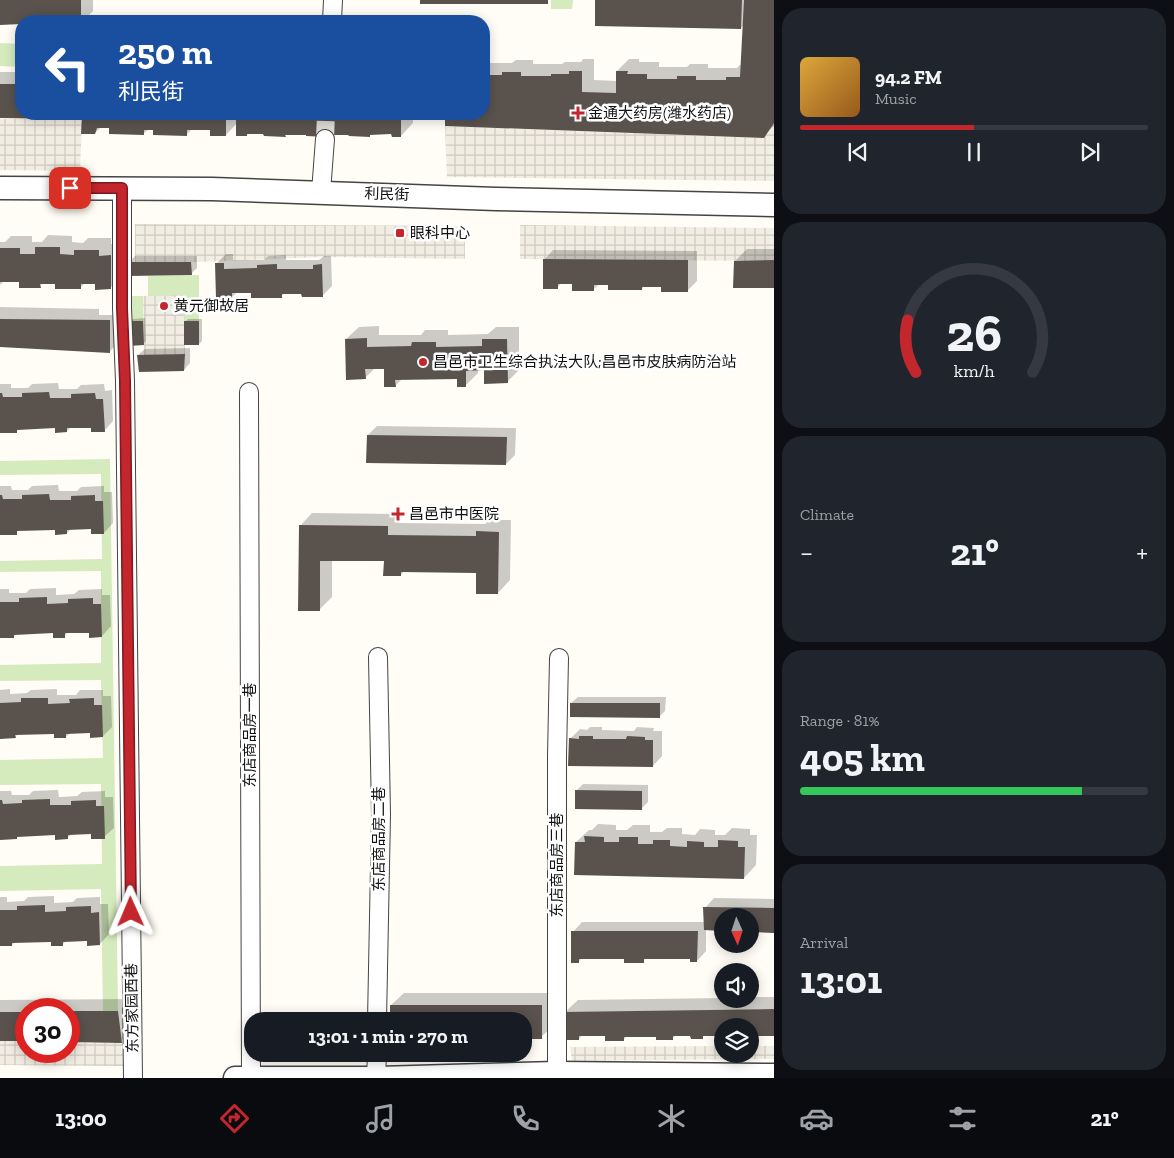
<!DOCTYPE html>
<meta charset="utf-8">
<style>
body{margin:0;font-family:"Zilla Slab","Noto Sans SC",serif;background:#20242c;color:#f1f3f6;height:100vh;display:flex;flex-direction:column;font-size:19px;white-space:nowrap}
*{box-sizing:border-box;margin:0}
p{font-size:16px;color:#9ea1a6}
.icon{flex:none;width:28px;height:28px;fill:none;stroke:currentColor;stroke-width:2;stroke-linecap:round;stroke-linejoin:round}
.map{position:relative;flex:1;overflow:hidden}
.drawer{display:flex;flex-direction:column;gap:8px;padding:8px;background:#0d0f14;width:400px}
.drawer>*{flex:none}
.guide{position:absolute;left:15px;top:15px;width:475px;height:105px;border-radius:20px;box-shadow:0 2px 12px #0003;background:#1a4fa0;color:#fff;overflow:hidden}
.needle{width:32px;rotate:177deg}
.tools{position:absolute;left:714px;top:908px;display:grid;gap:10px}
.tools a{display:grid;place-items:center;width:45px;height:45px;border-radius:50%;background:#171b24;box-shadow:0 2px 12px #0003;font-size:25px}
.speed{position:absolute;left:15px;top:998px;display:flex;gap:10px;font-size:25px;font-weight:700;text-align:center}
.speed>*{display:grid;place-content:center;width:65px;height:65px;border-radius:50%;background:#171b24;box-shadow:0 2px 12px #0003;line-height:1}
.speed .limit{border:8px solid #d22;background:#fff;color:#111}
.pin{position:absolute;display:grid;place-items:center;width:42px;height:42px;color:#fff;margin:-21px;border-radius:10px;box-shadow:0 2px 8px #0006}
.me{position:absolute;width:55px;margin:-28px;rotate:359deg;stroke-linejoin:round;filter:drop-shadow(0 0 4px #0008)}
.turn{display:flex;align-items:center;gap:18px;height:105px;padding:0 20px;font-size:22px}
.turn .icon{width:65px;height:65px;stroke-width:2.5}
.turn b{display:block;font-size:35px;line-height:42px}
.big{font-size:38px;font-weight:700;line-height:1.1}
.drawer .card{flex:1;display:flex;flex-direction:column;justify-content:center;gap:8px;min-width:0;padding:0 18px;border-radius:20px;background:#20242c}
.drawer .dial{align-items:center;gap:0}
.dial svg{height:130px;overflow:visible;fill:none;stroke:#363941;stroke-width:7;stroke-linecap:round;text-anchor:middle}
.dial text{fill:#f1f3f6;stroke:none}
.song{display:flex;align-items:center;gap:15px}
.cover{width:60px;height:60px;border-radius:8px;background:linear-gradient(135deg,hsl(40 70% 55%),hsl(30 70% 35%))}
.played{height:5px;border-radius:2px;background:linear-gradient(90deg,#c4262e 50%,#363941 50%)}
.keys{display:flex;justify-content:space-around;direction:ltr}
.heat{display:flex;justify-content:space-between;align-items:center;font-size:28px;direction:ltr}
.charge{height:8px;border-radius:4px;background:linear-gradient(90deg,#34c759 81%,#363941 0)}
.trip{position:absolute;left:244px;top:1012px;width:288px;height:50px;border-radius:20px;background:#171b24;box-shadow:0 2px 12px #0003;font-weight:700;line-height:50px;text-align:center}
.tab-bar{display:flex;height:80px;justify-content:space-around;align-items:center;background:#090b0e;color:#9ea1a6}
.tab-bar .icon{width:35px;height:35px}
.tab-bar .current{color:#c4262e}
.tab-bar b{font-size:22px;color:#f1f3f6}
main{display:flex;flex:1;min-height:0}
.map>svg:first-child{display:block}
.garden{fill:#d5ebbd}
.plaza{fill:url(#plaza-grid)}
.shadow{fill:#0003}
.building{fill:#5a524d}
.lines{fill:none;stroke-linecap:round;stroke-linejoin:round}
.minor-tunnel{stroke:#dbdad3;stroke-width:18;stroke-dasharray:18 9;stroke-linecap:butt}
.minor-casing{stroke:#444;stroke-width:20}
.tertiary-casing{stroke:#444;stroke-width:25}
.minor{stroke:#fff;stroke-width:18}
.tertiary{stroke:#fff;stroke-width:22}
.route-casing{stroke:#7f191e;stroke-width:12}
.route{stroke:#c4262e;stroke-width:9}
.poi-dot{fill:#c4262e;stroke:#fff;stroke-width:2}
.labels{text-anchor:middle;stroke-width:5;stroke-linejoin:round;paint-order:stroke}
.poi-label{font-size:15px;fill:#111;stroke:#fff;text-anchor:start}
.street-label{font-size:15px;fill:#111;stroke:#fff}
</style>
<main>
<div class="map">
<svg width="774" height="1078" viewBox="0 0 774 1078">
<defs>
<pattern id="plaza-grid" width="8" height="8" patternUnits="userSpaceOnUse" patternTransform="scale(1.25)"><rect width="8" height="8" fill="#f1ede2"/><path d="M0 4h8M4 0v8" fill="none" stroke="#cecac1"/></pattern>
</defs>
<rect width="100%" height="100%" fill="#fffdf5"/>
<!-- garden -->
<g class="garden">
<path d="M551,0H573L572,9H551Z"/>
<path d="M0,43L21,44V67L0,66Z"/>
<path d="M199,275V321H184L183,295L148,296V276Z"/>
<path d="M128,296H143V321H129Z"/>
<path d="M110,459L118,1011H103L101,889L0,891V866L102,864L101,784L0,785V760L103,758L101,680L0,681V665L101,663V571L0,572V561L102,559L101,474L0,475V461Z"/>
</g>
<!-- plaza -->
<g class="plaza">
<path d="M0,119H82L80,171L0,170Z"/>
<path d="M774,123V181L447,177L445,126L763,138Z"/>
<path d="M135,224L465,226V259L322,257L198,262H135Z"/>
<path d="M520,225L774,228V261L520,259Z"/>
<path d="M184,295L185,354L144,355L143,296Z"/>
<path d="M0,1041H26V1051H69V1042L122,1043L124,1066L0,1065Z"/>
<path d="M722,1046V1054H750V1046H774V1059L572,1061L570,1047Z"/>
</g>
<!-- shadow -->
<g class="shadow">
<path d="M0,0H93V11L83,21H21V23H0Z"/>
<path d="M596,0H774V126L763,136L446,124V114H484V58V63H512L516,60H533V64H562L565,62H581L583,59H594V80L617,81V71L629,59H639V62H659V67H687L690,64H708V68H737L740,65H742L744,24L741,28Z"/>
<path d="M0,72H21V114H72L68,118L0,117Z"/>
<path d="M83,114H413V123L401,136L393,133H287L285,135H265L264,133H249L247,135L237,123L226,135L211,129L193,128L187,134L149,129L143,134L110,127H101L95,133H83Z"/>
<path d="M48,235L72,236V242L83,243L88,238H111V244L122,243L123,276L110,288L96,283H85L80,288L56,282H44L40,286L21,281H4L0,285V242H5L11,236H32V242H42Z"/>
<path d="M747,249H774V287L735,261Z"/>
<path d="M553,250L697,251V281L687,291L662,285H645L642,289L609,284H599L594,289L573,282H562L557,288L544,260Z"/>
<path d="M226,254H233V260H264L268,256L286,255V260H319L324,256H331L332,286L322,296L303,292L285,293L281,296L252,292H237L232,297L217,263Z"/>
<path d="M135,256H197V268L191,274L129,262Z"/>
<path d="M0,307L99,309V315H116V345L110,351L0,346Z"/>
<path d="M145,318L146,341L143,344L130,321L133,319Z"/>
<path d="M188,319H202V341L199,344L185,322Z"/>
<path d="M379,326V335H421L425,330H448V335L488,334L496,327H519V370L507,382L485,369H478V373L466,385L458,378L402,379L395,386L385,368H375L365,378L346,339L359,327Z"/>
<path d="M190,348V363L184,370L138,355L145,349Z"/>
<path d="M58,383L59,389H77L81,385L104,384L105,391L112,390L113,421L104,431L92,426L71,427L67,431L56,427L19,428L16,431L0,432V384H11V388H28L32,384Z"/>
<path d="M377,426L516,428L515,455L506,464L368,435Z"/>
<path d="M58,485L59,491H77L81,487L104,486V492H112L113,523L104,533L92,528L71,529L67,533L56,529L19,530L16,533L0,534V486H11L12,490H28L32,486Z"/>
<path d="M312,513L400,514L399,523L485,524L490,520H511L510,580L498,593L478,572L404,571L401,575L385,560L332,559V597L319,610L300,526Z"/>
<path d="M56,588V595L74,594L79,590L102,589V595H110L111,626L102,636L90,631L69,632L64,636L54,632L17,633L14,636L0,637V589H9V593H26L30,589Z"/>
<path d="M10,689V694L27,693L31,690L57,689V695H76L80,690H103V696H111L112,727L103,736L91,732L70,733L66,737L55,732L18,734L15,737H0V690Z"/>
<path d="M578,697H666L665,711L659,717L571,703Z"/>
<path d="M590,727H602V730L634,731L637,727L654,728L653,731H662V756L653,766L570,739L580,729L587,730Z"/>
<path d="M583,784L648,785V802L642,808L577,790Z"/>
<path d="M58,790L59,797L77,796L82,792L105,791V797H113L114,828L104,837L93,833L72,834L67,838L56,834L19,835L16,838L0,839V791H11L12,795H29L33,791Z"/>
<path d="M598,824L616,825V830H627L633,825H650V832H662L667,828H682V834L695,835L700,829L715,830V835H725L732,828L750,829V835H757L756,865L744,878L576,842L589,830H592Z"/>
<path d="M54,896V903L73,902L77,898L100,897V904H108L109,934L100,944L88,939L67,940L63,944L52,940L15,942L12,945H0V897H7V902L24,901L28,897Z"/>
<path d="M714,898L774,899V931H750V916H722V930L706,929V951L697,961L692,957H647L643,961L626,958H582L579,961L573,932L582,922H705V908Z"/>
<path d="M404,993H554V1025L541,1037L522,1021H391V1005Z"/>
<path d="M750,997H774V1034L755,1035L752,1037L750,1038V1026H722V1035H705L702,1038L692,1035H676L672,1039L657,1036H627L624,1039L607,1035H582L579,1039L565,1012L578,1000L722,998V999H750Z"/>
<path d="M130,999L133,1029L121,1041H69V1009H26V1040H0V1000Z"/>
</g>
<!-- building -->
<g class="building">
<path d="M0,0H81V21H21V24L0,25Z"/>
<rect x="420" y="0" width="128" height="4"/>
<path d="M595,0H742L741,29L595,26Z"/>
<path d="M744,0H774V123L764,138L445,126V114H484V75H502V72H521V76H551V74H569V71H582V92L616,93V71H628L627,74H647V79H677V76H696V80H726V77H740Z"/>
<path d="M0,84H21V114H69V119L0,118Z"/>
<path d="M82,114H226V136H210V130H187V136L153,135V130H144V135L109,134V128H97L95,134H81Z"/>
<path d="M236,114H401V137H392L391,134L370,135V137L349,136L348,135H329L328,137L306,136V135H285L286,137L264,136L263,134H247V136H236Z"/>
<path d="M35,247H60V254L74,255V250H99V256L111,255V289L95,290V284H81V289H55V284H40L41,288H19V282H0V248H20V254H35Z"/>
<path d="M543,259L688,260V292H661V287H642V290H608V285H594V291H572V284H558V289H543Z"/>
<path d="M774,260V288H733L734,261Z"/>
<path d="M128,262H191L192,275L128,276Z"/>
<path d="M215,263H224V269L257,268V265L277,264V269H313V265L322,264L323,297H302L301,294H282V298H251V293H232V298H216Z"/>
<path d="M0,319L110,320V353L0,347Z"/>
<path d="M129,321H143L144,345L129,346Z"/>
<rect x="184" y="321" width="15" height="24"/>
<path d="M367,338V347L411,346L412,342H436V347L482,346V339H507L508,383L484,384V370L466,371V387H457V379L395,380L396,387H384V369H365L366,379L346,380L345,339Z"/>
<path d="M185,354L184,371L139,372L137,355Z"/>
<path d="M49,392L50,398H71V394L95,393L96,399H103L105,432H91V428H67V432L55,433V428L17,430V433H0V393H2L3,397H22V393Z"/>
<path d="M367,435L507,437L506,465L366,463Z"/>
<path d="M49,494L50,500H71V496L95,495V501H103L104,534H91V529L67,530V534L55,535V530L17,531V535H0V495H2L3,499H22V495Z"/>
<path d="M299,525L388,526V535L476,536V531L499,532L498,594H476V573L401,572V576H383L384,561H320V611H298Z"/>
<path d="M47,597V604L68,603V599L93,598V604H101L102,637L89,638V633H65V638H53V633L14,635V638H0V602H19V598Z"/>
<path d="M21,698H48V704L70,703L69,699L94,698V705H102L103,737L90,738V733L66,734V738H54V734L15,735L16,738L0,739V703L21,702Z"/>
<path d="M570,703H660V718L570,717Z"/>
<path d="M579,736H593V739H626L627,736L645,737V740H653V767L568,766L569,738L579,739Z"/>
<path d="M575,790L642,791V810L575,809Z"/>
<path d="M50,799V805H71V801L96,800V806H104L105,839H91V834L68,835V839L55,840V835L17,837V839L0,840V800H2L3,804L22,803V800Z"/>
<path d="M584,836L604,837V842H619V837H638V844H653V840H670V846L687,847V841L704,842V847H718V840L738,841V847H745L744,879L574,875L575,842H585Z"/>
<path d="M45,905V912L66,911V907L91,906V913L99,912L100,945L87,946V941L63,942V946H51V942L12,943V946H0V910H17V906Z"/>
<path d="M703,907L774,908V933L750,932V916H722V931L704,930Z"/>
<path d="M571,931H698L697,962H690V959H644V963H624V959H579V963H571Z"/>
<path d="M390,1005H542V1039H522V1021H390Z"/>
<path d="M774,1009V1036H753V1039H750V1026H722V1036H703V1039H691L690,1036H673V1040H656V1037H624V1041H605V1036H579V1040H564V1012Z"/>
<path d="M69,1011H118L122,1043L69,1042Z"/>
<rect x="0" y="1012" width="26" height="29"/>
</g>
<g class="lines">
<!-- minor-tunnel -->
<path class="minor-tunnel" d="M325,139L326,114"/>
<defs>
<g id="minor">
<path d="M332,21L333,0"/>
<path d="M122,188V308L125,381L133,1078"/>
<path d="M321,192L325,139"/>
<path d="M249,392L251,1078"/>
<path d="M377,1021L381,814L378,657"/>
<path d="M557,1073V756L559,658"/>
<path d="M376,1078L377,1054"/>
</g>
<g id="tertiary">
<path d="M0,188L212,189L496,199L774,205"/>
<path d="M235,1078H375"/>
<path d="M378,1078L557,1073L774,1075"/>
</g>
</defs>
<!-- minor casing -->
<use href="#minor" class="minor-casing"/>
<!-- tertiary casing -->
<use href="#tertiary" class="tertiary-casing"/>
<!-- minor -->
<use href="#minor" class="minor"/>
<!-- tertiary -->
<use href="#tertiary" class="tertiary"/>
</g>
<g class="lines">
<defs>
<path id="route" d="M70,188H122V308L125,381L131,912"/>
</defs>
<!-- route casing -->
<use href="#route" class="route-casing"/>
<!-- route -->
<use href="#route" class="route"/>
</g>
<!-- markers -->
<g class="poi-dot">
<path d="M575.5 105.5h5v5h5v5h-5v5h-5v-5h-5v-5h5z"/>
<rect x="395" y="228" width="10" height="10" rx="2.5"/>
<circle cx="164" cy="306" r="5"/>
<circle cx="423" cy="362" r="5"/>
<path d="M395.5 506.5h5v5h5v5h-5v5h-5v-5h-5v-5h5z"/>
</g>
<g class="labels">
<!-- poi labels -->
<g class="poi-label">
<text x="588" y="118">金通大药房(潍水药店)</text>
<text x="410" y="238">眼科中心</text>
<text x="174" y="311">黄元御故居</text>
<text x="433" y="367">昌邑市卫生综合执法大队;昌邑市皮肤病防治站</text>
<text x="409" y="519">昌邑市中医院</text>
</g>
<!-- street labels -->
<g class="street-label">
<text transform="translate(387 194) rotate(2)" y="5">利民街</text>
<text transform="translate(250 735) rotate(-90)" y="5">东店商品房一巷</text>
<text transform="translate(379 839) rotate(-90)" y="5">东店商品房二巷</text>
<text transform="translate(557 865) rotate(-90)" y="5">东店商品房三巷</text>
<text transform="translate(132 1008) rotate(-91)" y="5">东方家园西巷</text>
</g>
</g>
</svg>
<div class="tools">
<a><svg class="needle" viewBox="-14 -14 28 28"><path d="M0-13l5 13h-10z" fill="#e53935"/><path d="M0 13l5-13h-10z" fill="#9ea1a6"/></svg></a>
<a><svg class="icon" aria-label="sound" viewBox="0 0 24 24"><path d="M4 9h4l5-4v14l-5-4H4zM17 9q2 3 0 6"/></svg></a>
<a><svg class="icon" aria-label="layers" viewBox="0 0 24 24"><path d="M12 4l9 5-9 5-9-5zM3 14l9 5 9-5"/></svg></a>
</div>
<div class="speed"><div class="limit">30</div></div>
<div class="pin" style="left:70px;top:188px;background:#d93025"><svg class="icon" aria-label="arrive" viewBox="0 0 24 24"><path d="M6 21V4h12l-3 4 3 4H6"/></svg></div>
<svg class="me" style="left:131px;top:912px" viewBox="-20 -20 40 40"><path d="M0-17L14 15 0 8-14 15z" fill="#c4262e" stroke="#fff" stroke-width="4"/></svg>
<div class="trip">13:01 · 1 min · 270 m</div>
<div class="guide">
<div class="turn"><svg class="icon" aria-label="left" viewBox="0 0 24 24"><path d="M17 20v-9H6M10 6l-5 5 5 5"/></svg><div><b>250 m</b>利民街</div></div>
</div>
</div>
<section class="drawer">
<div class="card">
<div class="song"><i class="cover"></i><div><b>94.2 FM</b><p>Music</p></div></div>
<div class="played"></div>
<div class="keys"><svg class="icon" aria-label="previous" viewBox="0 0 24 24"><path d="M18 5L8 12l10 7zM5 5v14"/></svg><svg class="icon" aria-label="pause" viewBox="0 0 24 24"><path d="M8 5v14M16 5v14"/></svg><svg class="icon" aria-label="next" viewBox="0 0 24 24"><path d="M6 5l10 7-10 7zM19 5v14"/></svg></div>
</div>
<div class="card dial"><svg viewBox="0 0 100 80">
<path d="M14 69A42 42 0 1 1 86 69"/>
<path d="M14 69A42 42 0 0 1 9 37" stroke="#c4262e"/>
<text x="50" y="56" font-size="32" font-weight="700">26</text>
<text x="50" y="72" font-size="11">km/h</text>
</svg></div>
<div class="card"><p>Climate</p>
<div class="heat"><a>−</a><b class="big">21°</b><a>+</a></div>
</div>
<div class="card"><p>Range · 81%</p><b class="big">405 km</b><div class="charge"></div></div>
<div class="card"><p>Arrival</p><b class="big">13:01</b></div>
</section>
</main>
<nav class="tab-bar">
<b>13:00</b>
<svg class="icon current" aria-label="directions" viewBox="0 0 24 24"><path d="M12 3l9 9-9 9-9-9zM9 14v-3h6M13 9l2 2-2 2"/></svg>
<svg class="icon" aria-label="music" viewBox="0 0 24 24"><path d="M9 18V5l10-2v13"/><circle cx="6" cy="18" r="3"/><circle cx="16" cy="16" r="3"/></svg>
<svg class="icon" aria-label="phone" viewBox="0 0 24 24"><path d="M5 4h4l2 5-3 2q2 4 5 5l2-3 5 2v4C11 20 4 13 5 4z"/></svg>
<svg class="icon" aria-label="climate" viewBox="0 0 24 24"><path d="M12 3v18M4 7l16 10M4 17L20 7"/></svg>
<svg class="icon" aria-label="car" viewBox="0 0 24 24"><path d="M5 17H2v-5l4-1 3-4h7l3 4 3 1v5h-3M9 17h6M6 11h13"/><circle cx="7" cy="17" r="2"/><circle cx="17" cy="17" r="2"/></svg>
<svg class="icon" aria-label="filters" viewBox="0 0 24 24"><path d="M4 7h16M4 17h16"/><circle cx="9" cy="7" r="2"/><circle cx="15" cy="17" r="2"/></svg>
<b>21°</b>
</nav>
